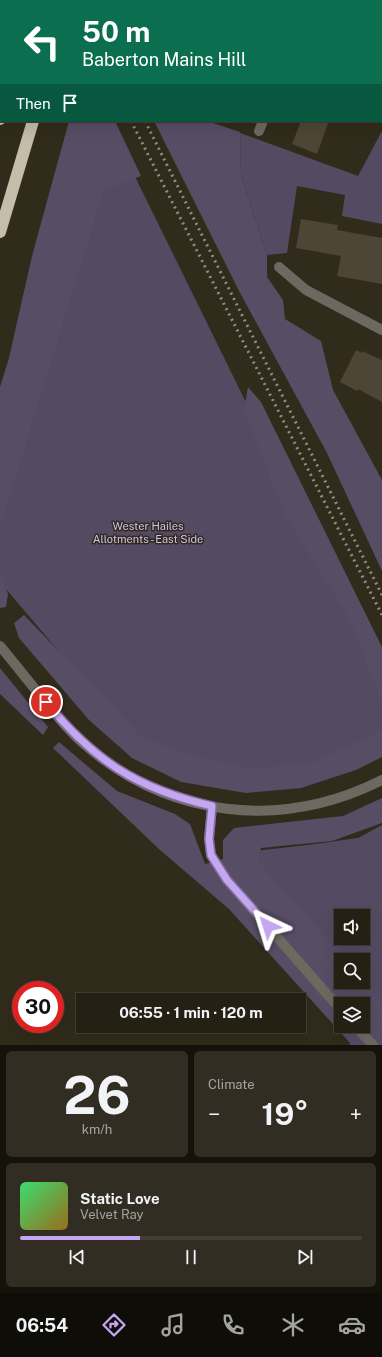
<!DOCTYPE html>
<meta charset="utf-8">
<style>
body{margin:0;font-family:"Public Sans",sans-serif;background:#312d22;color:#f1f3f6;height:100vh;display:flex;flex-direction:column;font-size:15px;white-space:nowrap}
*{box-sizing:border-box;margin:0}
p{font-size:13px;color:#a3a3a0}
.icon{flex:none;width:22px;height:22px;fill:none;stroke:currentColor;stroke-width:2;stroke-linecap:round;stroke-linejoin:round}
.map{position:relative;height:1045px;overflow:hidden}
.panel{display:flex;flex-direction:column;gap:6px;padding:6px;background:#14120b;flex:1}
.panel>*{flex:none}
.banner{position:absolute;left:0px;top:0px;width:382px;height:122px;box-shadow:0 4px 16px #0002,0 0 0 1px #423e34;background:#0b6e4f;color:#fff;overflow:hidden}
.buttons{position:absolute;left:334px;top:909px;display:grid;gap:8px}
.buttons a{display:grid;place-items:center;width:36px;height:36px;border-radius:0px;background:#252014;box-shadow:0 4px 16px #0002,0 0 0 1px #423e34;font-size:20px}
.speed{position:absolute;left:12px;top:981px;display:flex;gap:8px;font-size:20px;font-weight:700;text-align:center}
.speed>*{display:grid;place-content:center;width:52px;height:52px;border-radius:50%;background:#252014;box-shadow:0 4px 16px #0002,0 0 0 1px #423e34;line-height:1}
.speed .limit{border:6px solid #d22;background:#fff;color:#111}
.pin{position:absolute;display:grid;place-items:center;width:34px;height:34px;color:#fff;margin:-17px;border:2px solid #fff;border-radius:50%;box-shadow:0 1px 4px #0007}
.me{position:absolute;width:44px;margin:-22px;rotate:319deg;stroke-linejoin:round;filter:drop-shadow(0 0 3px #0008)}
.turn{display:flex;align-items:center;gap:14px;height:84px;padding:0 16px;font-size:18px}
.turn .icon{width:52px;height:52px;stroke-width:2.5}
.turn b{display:block;font-size:28px;line-height:34px}
.then{display:flex;align-items:center;height:38px;padding:0 16px;background:#0003;gap:8px;font-size:15px}
.big{font-size:30px;font-weight:700;line-height:1.1}
.panel .tile{flex:1;display:flex;flex-direction:column;justify-content:center;gap:6px;min-width:0;padding:0 14px;border-radius:6px;background:#312d22}
.panel .dial{align-items:center;gap:0}
.dial b{font-size:52px;line-height:1}
.song{display:flex;align-items:center;gap:12px}
.cover{width:48px;height:48px;border-radius:6px;background:linear-gradient(135deg,hsl(140 70% 55%),hsl(40 70% 35%))}
.played{height:4px;border-radius:2px;background:linear-gradient(90deg,#c5a6f0 35%,#423e34 35%)}
.keys{display:flex;justify-content:space-around;direction:ltr}
.heat{display:flex;justify-content:space-between;align-items:center;font-size:22px;direction:ltr}
.panel .tiles{flex:1;display:grid;gap:6px;grid-template-columns:1fr 1fr}
.tile:last-child{grid-column:span 2}
.trip{position:absolute;left:76px;top:993px;width:230px;height:40px;border-radius:0px;background:#252014;box-shadow:0 4px 16px #0002,0 0 0 1px #423e34;font-weight:700;line-height:40px;text-align:center}
.menu{display:flex;height:64px;justify-content:space-around;align-items:center;background:#0f0d08;color:#a3a3a0}
.menu .icon{width:28px;height:28px}
.menu .active{color:#c5a6f0}
.menu b{font-size:18px;color:#f1f3f6}
.map>svg:first-child{display:block}
.green{fill:#544b62;fill-rule:evenodd}
.forest{fill:#574d65;fill-rule:evenodd}
.building{fill:#4d4636}
.lines{fill:none;stroke-linecap:round;stroke-linejoin:round}
.street{stroke:#6c6961;stroke-width:10}
.highway{stroke:#c4bdaa;stroke-width:12}
.rail{stroke:#918c7f;stroke-width:3;stroke-dasharray:2 4;stroke-linecap:butt}
.route-casing{stroke:#806c9c;stroke-width:10}
.route{stroke:#c5a6f0;stroke-width:7}
.labels{text-anchor:middle;stroke-width:3;stroke-linejoin:round;paint-order:stroke}
.park-label{font-size:11px;fill:#d4c0f2;stroke:#312b1b}
</style>
<div class="map">
<svg width="382" height="1045" viewBox="0 0 382 1045">
<rect width="100%" height="100%" fill="#312b1b"/>
<!-- green -->
<g class="green">
<path d="M382,131V224L342,216L345,195L297,186L287,253L267,255L241,176L240,133L358,176Z"/>
<path d="M117,140L382,679V737L326,769L240,773L151,746L101,701L0,582V513Z"/>
<path d="M382,825V1037L363,1004H353L235,853L308,845L358,838ZM341,916H363V938H341ZM341,960H363V982H341Z"/>
</g>
<!-- forest -->
<g class="forest">
<path d="M69,121H115L141,176L104,190L0,528V387L9,358L32,256Z"/>
<path d="M154,121H207L240,132L241,176L267,255V277L283,300L285,319L321,341L333,390L382,480V571L327,453L239,291Z"/>
<path d="M248,387L261,402L382,647V702L349,618L285,516L244,409Z"/>
<path d="M0,571L8,594L6,607L0,608Z"/>
<path d="M24,615L143,738L198,757L250,768L310,764L382,730V757L356,770L301,788L246,793L181,782L132,758L89,720L19,638L14,623Z"/>
<path d="M0,668L48,727L43,735L0,694Z"/>
<path d="M59,742L117,791L175,814L190,824L205,864L223,859V840L234,828L343,816L382,798V823L332,841L261,848L258,861L346,960H341V982H363V980L382,1001V1045H349L350,1043L229,909L160,850L53,748ZM341,1004H363V1026H341Z"/>
</g>
<!-- building -->
<g class="building">
<path d="M301,121H329L317,154L292,144Z"/>
<path d="M301,219L338,225L337,230L382,238V284L337,276L341,256L296,248Z"/>
<path d="M356,350L362,353V351L382,360V402L358,389L357,391L340,382Z"/>
</g>
<g class="lines">
<!-- street -->
<g class="street">
<path d="M310,1V0"/>
<path d="M259,131L263,121"/>
<path d="M279,267L306,290L382,330"/>
<path d="M0,646C15,664 29,682 44,700C56,715 68,730 83,743C168,818 281,831 382,780"/>
<path d="M212,807L209,839L211,855L227,880L341,1010"/>
<path d="M355,1026L373,1045"/>
</g>
<!-- highway -->
<g class="highway">
<path d="M35,1L36,0"/>
<path d="M69,1V0"/>
<path d="M0,119L1,116"/>
<path d="M0,232L33,121"/>
</g>
<!-- rail -->
<g class="rail">
<path d="M70,0V1"/>
<path d="M84,0L85,1"/>
<path d="M131,121L382,615"/>
<path d="M145,121L382,595"/>
</g>
</g>
<g class="lines">
<defs>
<path id="route" d="M46,702C94,761 138,789 212,806L209,839L211,855L227,880L268,926"/>
</defs>
<!-- route casing -->
<use href="#route" class="route-casing"/>
<!-- route -->
<use href="#route" class="route"/>
</g>
<g class="labels">
<!-- park labels -->
<g class="park-label">
<text x="148" y="530">Wester Hailes<tspan x="148" dy="13">Allotments - East Side</tspan></text>
</g>
</g>
</svg>
<div class="buttons">
<a><svg class="icon" aria-label="sound" viewBox="0 0 24 24"><path d="M4 9h4l5-4v14l-5-4H4zM17 9q2 3 0 6"/></svg></a>
<a><svg class="icon" aria-label="search" viewBox="0 0 24 24"><circle cx="10" cy="10" r="6"/><path d="M15 15l6 6"/></svg></a>
<a><svg class="icon" aria-label="layers" viewBox="0 0 24 24"><path d="M12 4l9 5-9 5-9-5zM3 14l9 5 9-5"/></svg></a>
</div>
<div class="speed"><div class="limit">30</div></div>
<div class="pin" style="left:46px;top:702px;background:#d93025"><svg class="icon" aria-label="arrive" viewBox="0 0 24 24"><path d="M6 21V4h12l-3 4 3 4H6"/></svg></div>
<svg class="me" style="left:268px;top:926px" viewBox="-20 -20 40 40"><path d="M0-17L14 15 0 8-14 15z" fill="#c5a6f0" stroke="#fff" stroke-width="4"/></svg>
<div class="trip">06:55 · 1 min · 120 m</div>
<div class="banner">
<div class="turn"><svg class="icon" aria-label="left" viewBox="0 0 24 24"><path d="M17 20v-9H6M10 6l-5 5 5 5"/></svg><div><b>50 m</b>Baberton Mains Hill</div></div>
<div class="then">Then<svg class="icon" aria-label="arrive" viewBox="0 0 24 24"><path d="M6 21V4h12l-3 4 3 4H6"/></svg></div>
</div>
</div>
<section class="panel">
<div class="tiles">
<div class="tile dial"><b>26</b><p>km/h</p></div>
<div class="tile"><p>Climate</p>
<div class="heat"><a>−</a><b class="big">19°</b><a>+</a></div>
</div>
<div class="tile">
<div class="song"><i class="cover"></i><div><b>Static Love</b><p>Velvet Ray</p></div></div>
<div class="played"></div>
<div class="keys"><svg class="icon" aria-label="previous" viewBox="0 0 24 24"><path d="M18 5L8 12l10 7zM5 5v14"/></svg><svg class="icon" aria-label="pause" viewBox="0 0 24 24"><path d="M8 5v14M16 5v14"/></svg><svg class="icon" aria-label="next" viewBox="0 0 24 24"><path d="M6 5l10 7-10 7zM19 5v14"/></svg></div>
</div>
</div>
</section>
<nav class="menu">
<b>06:54</b>
<svg class="icon active" aria-label="directions" viewBox="0 0 24 24"><path d="M12 3l9 9-9 9-9-9zM9 14v-3h6M13 9l2 2-2 2"/></svg>
<svg class="icon" aria-label="music" viewBox="0 0 24 24"><path d="M9 18V5l10-2v13"/><circle cx="6" cy="18" r="3"/><circle cx="16" cy="16" r="3"/></svg>
<svg class="icon" aria-label="phone" viewBox="0 0 24 24"><path d="M5 4h4l2 5-3 2q2 4 5 5l2-3 5 2v4C11 20 4 13 5 4z"/></svg>
<svg class="icon" aria-label="climate" viewBox="0 0 24 24"><path d="M12 3v18M4 7l16 10M4 17L20 7"/></svg>
<svg class="icon" aria-label="car" viewBox="0 0 24 24"><path d="M5 17H2v-5l4-1 3-4h7l3 4 3 1v5h-3M9 17h6M6 11h13"/><circle cx="7" cy="17" r="2"/><circle cx="17" cy="17" r="2"/></svg>
</nav>
